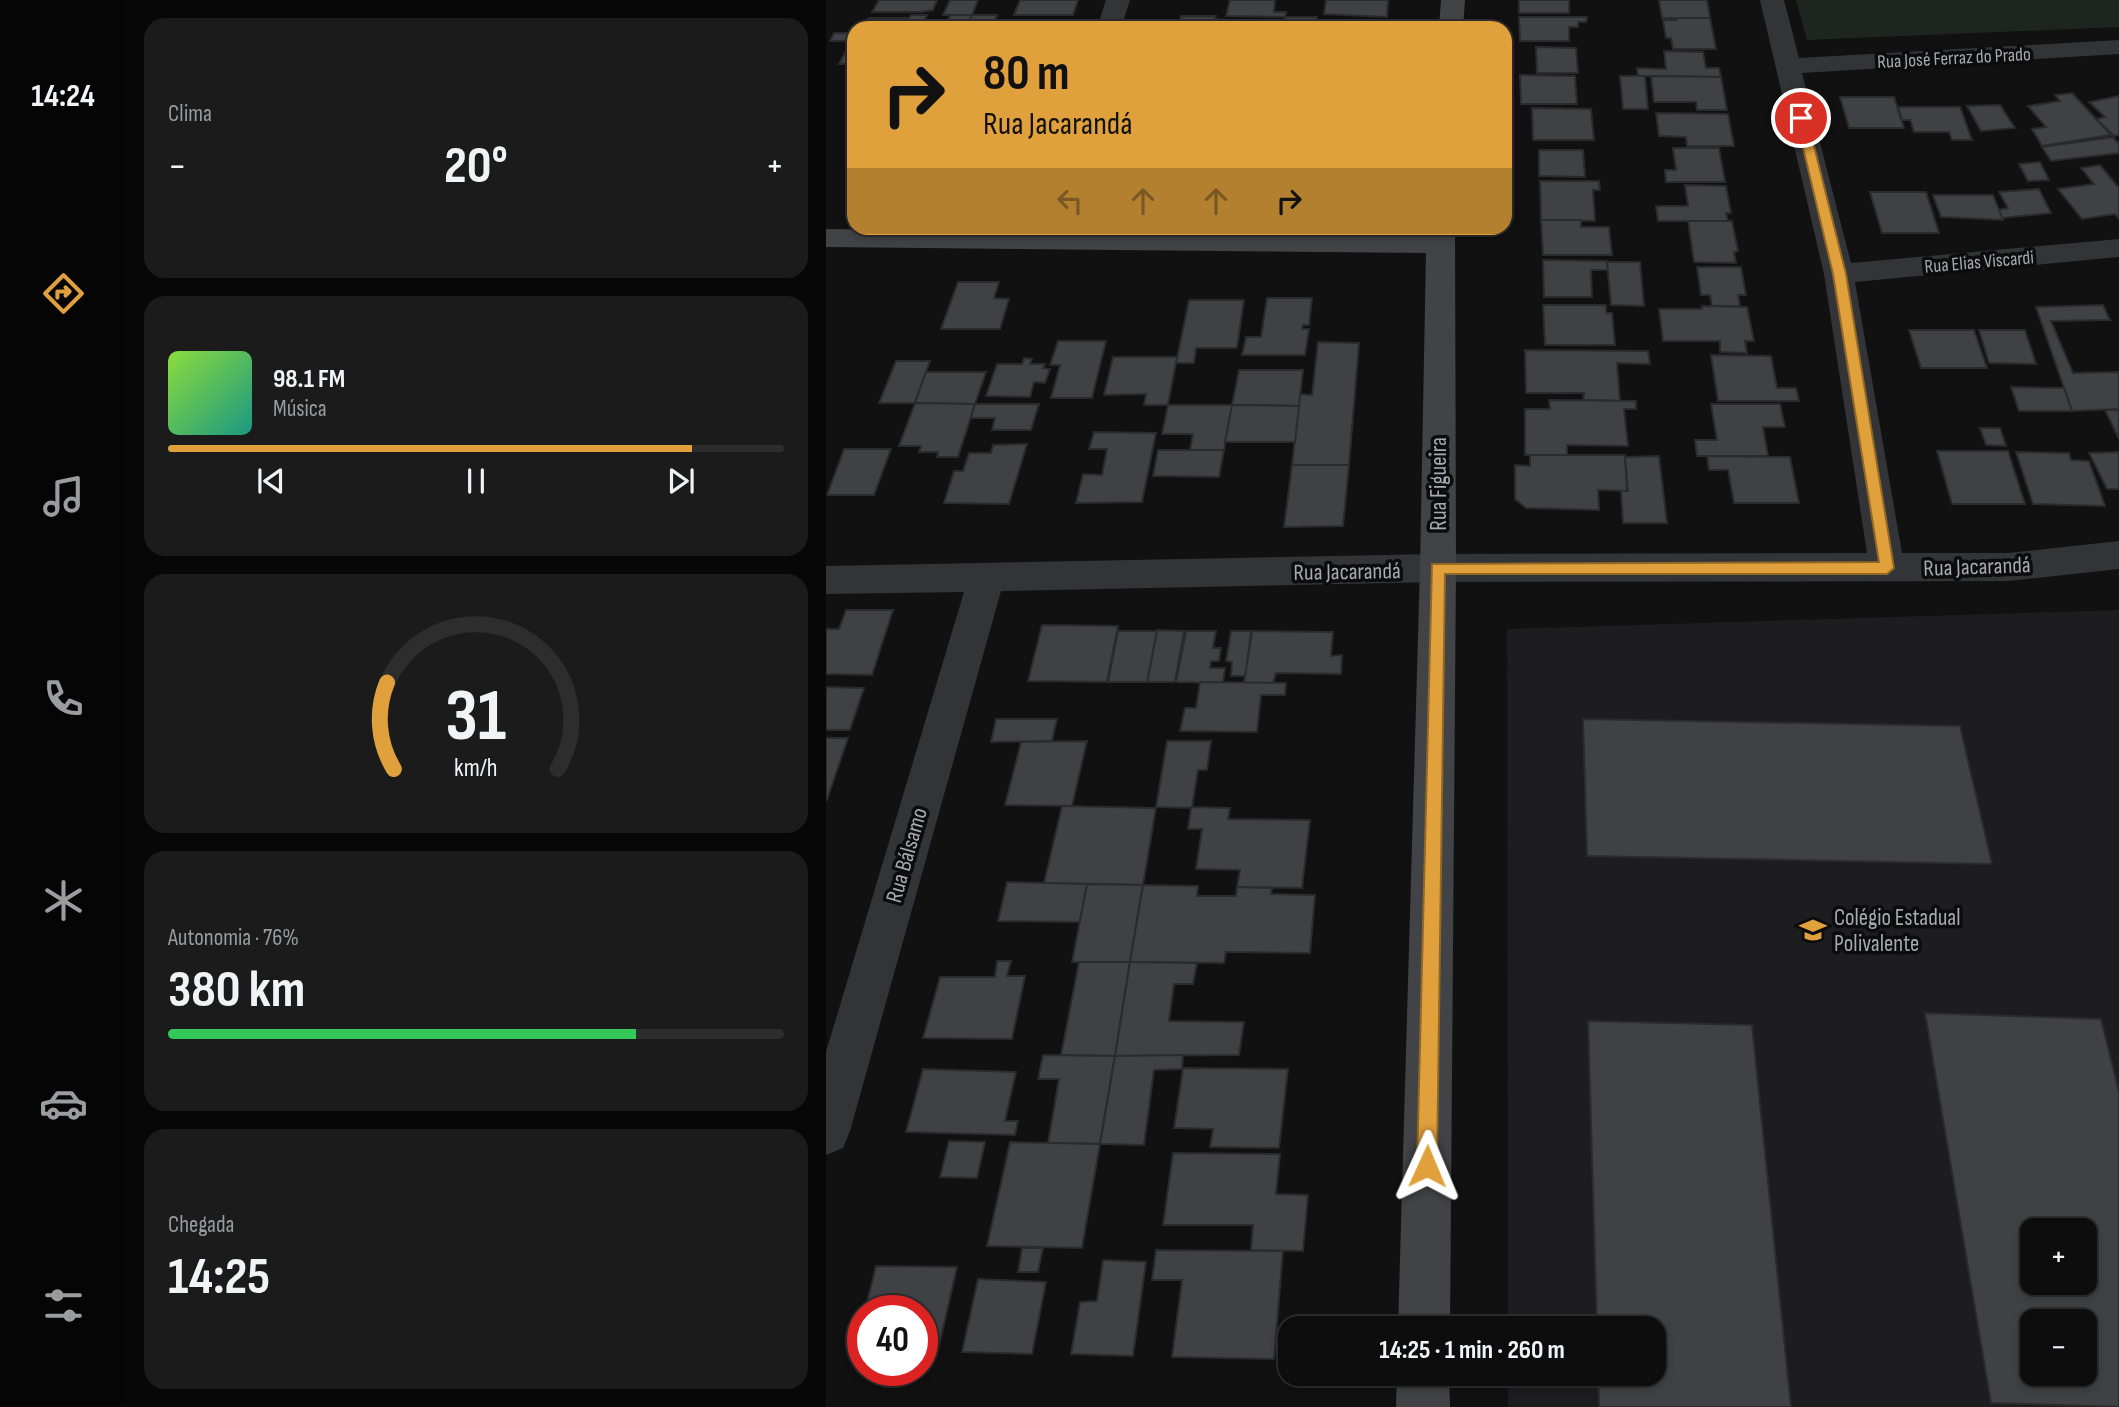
<!DOCTYPE html>
<html lang="pt">
<meta charset="utf-8">
<style>
body{margin:0;font-family:"Sofia Sans Condensed",sans-serif;background:#1b1b1c;color:#f1f3f6;height:100vh;display:flex;flex-direction:column;font-size:26px;white-space:nowrap}
*{box-sizing:border-box;margin:0}
p{font-size:23px;color:#9a9c9e}
.icon{flex:none;width:38px;height:38px;fill:none;stroke:currentColor;stroke-width:2;stroke-linecap:round;stroke-linejoin:round}
.map{position:relative;flex:1;overflow:hidden}
.panel{display:flex;flex-direction:column;gap:18px;padding:18px;background:#070708;width:700px}
.panel>*{flex:none}
.top-card{position:absolute;left:21px;top:21px;width:665px;height:214px;border-radius:21px;box-shadow:0 4px 10px #0003,0 0 0 2px #2d2d2e;background:#e0a03c;color:#111;overflow:hidden}
.buttons{position:absolute;left:1194px;top:1218px;display:grid;gap:14px}
.buttons a{display:grid;place-items:center;width:77px;height:77px;border-radius:14px;background:#0d0d0e;box-shadow:0 4px 10px #0003,0 0 0 2px #2d2d2e;font-size:35px}
.speed{position:absolute;left:21px;top:1295px;display:flex;gap:14px;font-size:35px;font-weight:700;text-align:center}
.speed>*{display:grid;place-content:center;width:91px;height:91px;border-radius:50%;background:#0d0d0e;box-shadow:0 4px 10px #0003,0 0 0 2px #2d2d2e;line-height:1}
.speed .limit{border:10px solid #d22;background:#fff;color:#111}
.pin{position:absolute;display:grid;place-items:center;width:60px;height:60px;color:#fff;margin:-30px;border:4px solid #fff;border-radius:50%;box-shadow:0 2px 7px #0007}
.me{position:absolute;width:77px;margin:-38px;rotate:1deg;stroke-linejoin:round;filter:drop-shadow(0 0 5px #0008)}
.turn{display:flex;align-items:center;gap:24px;height:147px;padding:0 21px;font-size:32px}
.turn .icon{width:91px;height:91px;stroke-width:2.5}
.turn b{display:block;font-size:49px;line-height:60px}
.lanes{display:flex;align-items:center;height:66px;padding:0 21px;background:#0003;justify-content:center;gap:35px;direction:ltr}
.lanes .off{opacity:.35}
.big{font-size:52px;font-weight:700;line-height:1.1}
.panel .card{flex:1;display:flex;flex-direction:column;justify-content:center;gap:10px;min-width:0;padding:0 24px;border-radius:21px;background:#1b1b1c}
.panel .dial{align-items:center;gap:0}
.dial svg{height:182px;overflow:visible;fill:none;stroke:#2d2d2e;stroke-width:7;stroke-linecap:round;text-anchor:middle}
.dial text{fill:#f1f3f6;stroke:none}
.song{display:flex;align-items:center;gap:21px}
.cover{width:84px;height:84px;border-radius:10px;background:linear-gradient(135deg,hsl(90 70% 55%),hsl(170 70% 35%))}
.played{height:7px;border-radius:4px;background:linear-gradient(90deg,#e0a03c 85%,#2d2d2e 85%)}
.keys{display:flex;justify-content:space-around;direction:ltr}
.heat{display:flex;justify-content:space-between;align-items:center;font-size:38px;direction:ltr}
.charge{height:10px;border-radius:5px;background:linear-gradient(90deg,#34c759 76%,#2d2d2e 0)}
.trip{position:absolute;left:452px;top:1316px;width:388px;height:70px;border-radius:21px;background:#0d0d0e;box-shadow:0 4px 10px #0003,0 0 0 2px #2d2d2e;font-weight:700;line-height:70px;text-align:center}
main{display:flex;flex:1;min-height:0}
.tabs{display:flex;flex-direction:column;width:126px;justify-content:space-around;align-items:center;background:#050506;color:#9a9c9e}
.tabs .icon{width:49px;height:49px}
.tabs .active{color:#e0a03c}
.tabs b{font-size:32px;color:#f1f3f6}
.map>svg:first-child{display:block}
.built{fill:#1d1d1f;fill-rule:evenodd}
.green{fill:#1e251e}
.building{fill:#404145;stroke:#2b2b2e;stroke-width:2;fill-rule:evenodd}
.lines{fill:none;stroke-linecap:round;stroke-linejoin:round}
.street{fill:#333437;fill-rule:evenodd}
.secondary{fill:#414347;fill-rule:evenodd}
.route{fill:#e0a03c;stroke:#926827;stroke-width:2}
.labels{text-anchor:middle;stroke-width:7;stroke-linejoin:round;paint-order:stroke}
.far-street-label{font-size:19px;fill:#a4a9b2;stroke:#0c0c0d}
.street-label{font-size:23px;fill:#a4a9b2;stroke:#0c0c0d}
.poi-label{font-size:23px;fill:#a4a9b2;stroke:#0c0c0d;text-anchor:start}
</style>
<main>
<nav class="tabs">
<b>14:24</b>
<svg class="icon active" aria-label="directions" viewBox="0 0 24 24"><path d="M12 3l9 9-9 9-9-9zM9 14v-3h6M13 9l2 2-2 2"/></svg>
<svg class="icon" aria-label="music" viewBox="0 0 24 24"><path d="M9 18V5l10-2v13"/><circle cx="6" cy="18" r="3"/><circle cx="16" cy="16" r="3"/></svg>
<svg class="icon" aria-label="phone" viewBox="0 0 24 24"><path d="M5 4h4l2 5-3 2q2 4 5 5l2-3 5 2v4C11 20 4 13 5 4z"/></svg>
<svg class="icon" aria-label="climate" viewBox="0 0 24 24"><path d="M12 3v18M4 7l16 10M4 17L20 7"/></svg>
<svg class="icon" aria-label="car" viewBox="0 0 24 24"><path d="M5 17H2v-5l4-1 3-4h7l3 4 3 1v5h-3M9 17h6M6 11h13"/><circle cx="7" cy="17" r="2"/><circle cx="17" cy="17" r="2"/></svg>
<svg class="icon" aria-label="filters" viewBox="0 0 24 24"><path d="M4 7h16M4 17h16"/><circle cx="9" cy="7" r="2"/><circle cx="15" cy="17" r="2"/></svg>
</nav>
<section class="panel">
<div class="card"><p>Clima</p>
<div class="heat"><a>−</a><b class="big">20°</b><a>+</a></div>
</div>
<div class="card">
<div class="song"><i class="cover"></i><div><b>98.1 FM</b><p>Música</p></div></div>
<div class="played"></div>
<div class="keys"><svg class="icon" aria-label="previous" viewBox="0 0 24 24"><path d="M18 5L8 12l10 7zM5 5v14"/></svg><svg class="icon" aria-label="pause" viewBox="0 0 24 24"><path d="M8 5v14M16 5v14"/></svg><svg class="icon" aria-label="next" viewBox="0 0 24 24"><path d="M6 5l10 7-10 7zM19 5v14"/></svg></div>
</div>
<div class="card dial"><svg viewBox="0 0 100 80">
<path d="M14 69A42 42 0 1 1 86 69"/>
<path d="M14 69A42 42 0 0 1 11 31" stroke="#e0a03c"/>
<text x="50" y="56" font-size="32" font-weight="700">31</text>
<text x="50" y="72" font-size="11">km/h</text>
</svg></div>
<div class="card"><p>Autonomia · 76%</p><b class="big">380 km</b><div class="charge"></div></div>
<div class="card"><p>Chegada</p><b class="big">14:25</b></div>
</section>
<div class="map">
<svg width="1293" height="1407" viewBox="0 0 1293 1407">
<rect width="100%" height="100%" fill="#111112"/>
<!-- built -->
<path class="built" d="M1293,610V1407H682V1374H828V1328H682L681,629ZM1206,1230H1258V1283H1206ZM1206,1321H1258V1374H1206Z"/>
<!-- green -->
<path class="green" d="M970,0H1293V27L981,40Z"/>
<!-- building -->
<g class="building">
<path d="M53,0H111L107,10L95,12H46Z"/>
<path d="M124,0H152L146,15H117Z"/>
<path d="M194,0H252L247,15H188Z"/>
<path d="M404,0H449L448,12H460L459,17L400,16Z"/>
<path d="M500,0H562L561,17L498,14Z"/>
<rect x="693" y="0" width="50" height="13"/>
<path d="M833,0H881L884,18H836Z"/>
<path d="M85,15H101L95,28H28L27,41H4L8,33H24L28,26H39L43,18H83Z"/>
<path d="M124,15H146L140,28H118Z"/>
<path d="M146,15H171L166,28H140Z"/>
<path d="M355,16H390L389,19L430,22L429,28H352Z"/>
<path d="M459,17H491L489,28H456Z"/>
<path d="M693,17H761L760,22H752V27H743V41H694Z"/>
<path d="M851,18H884L890,49H847L845,38H840L837,20H851Z"/>
<path d="M501,21L562,22L561,28H500Z"/>
<path d="M24,43H28V64H13Z"/>
<path d="M710,47L750,48L752,73H711Z"/>
<path d="M838,51L877,52L880,68H893L895,77L812,76L811,68L840,69Z"/>
<path d="M694,75L749,76L751,104H695Z"/>
<path d="M794,76H819L822,109H797Z"/>
<path d="M825,76L895,77L901,110H871L870,102H828Z"/>
<path d="M1246,93L1285,135L1216,146L1206,129L1220,127L1202,106L1234,101L1229,95Z"/>
<path d="M1293,96V135L1288,136L1270,119L1279,117L1263,102Z"/>
<path d="M1014,97H1068L1078,128H1023Z"/>
<path d="M1174,105L1189,128L1155,131L1141,106Z"/>
<path d="M1072,107H1134L1146,140H1126L1123,132H1088L1084,120H1076Z"/>
<path d="M706,108L765,109L768,140H707Z"/>
<path d="M830,113L902,114L908,146H861L860,137L833,136Z"/>
<path d="M1287,137L1293,144V153L1225,161L1216,147Z"/>
<path d="M847,148H893L899,182H840L839,170H850Z"/>
<path d="M713,150H757L759,177L713,176Z"/>
<path d="M1214,162L1223,180L1202,181L1193,164Z"/>
<path d="M1274,165L1293,188V219L1289,214L1256,219L1232,189L1268,184L1255,168Z"/>
<path d="M714,181H773L774,190H767L769,221L715,220Z"/>
<path d="M859,185L900,186L905,213H900L902,221H832L830,206H862Z"/>
<path d="M1213,189L1225,213L1176,218L1172,210L1182,208L1173,192Z"/>
<path d="M1044,192H1100L1113,233H1056Z"/>
<path d="M1107,195H1167L1177,220L1115,217Z"/>
<path d="M715,220H755V227H783L786,255H717Z"/>
<path d="M862,221H906L912,251L908,252L910,263L868,262Z"/>
<path d="M717,260L781,261L782,270H765L766,297H718Z"/>
<path d="M781,262H814L818,306L785,305Z"/>
<path d="M871,267H915L920,295H912L914,306H886L884,295H875Z"/>
<path d="M132,282H173L168,298L183,299L174,329H115Z"/>
<path d="M441,298H486L483,325H477L476,329H483L479,355H416L420,337H435Z"/>
<path d="M363,300H418L411,348H370L368,363H350Z"/>
<path d="M717,305H780V313H786L789,345H719Z"/>
<path d="M1277,305L1284,320L1225,321L1247,373L1293,372V409L1246,411L1210,307Z"/>
<path d="M876,306L921,307L928,341H919L921,353L894,352V341H837L833,309H876Z"/>
<path d="M1083,330H1148L1161,368H1095Z"/>
<path d="M1153,330H1199L1210,364L1163,363Z"/>
<path d="M232,341H280L266,398H225L234,365H224Z"/>
<path d="M492,342L533,343L523,465H466L474,394L486,395Z"/>
<path d="M699,350L822,351L824,364L791,363L794,401L757,400L758,393H700Z"/>
<path d="M885,355L945,356L951,388H970L973,401H892Z"/>
<path d="M287,357H351L342,405H318L320,394L278,395Z"/>
<path d="M198,358L206,359L204,364H219L217,368L224,369L219,383L208,382L204,397L160,396L171,364H196Z"/>
<path d="M70,361H104L89,403H53Z"/>
<path d="M413,370H477L473,406L406,405Z"/>
<path d="M100,372H160L149,404L89,403Z"/>
<path d="M1185,387L1238,388L1246,411H1193Z"/>
<path d="M723,400L810,401V409H798L802,446L741,445V455H699V409H724Z"/>
<path d="M89,403L149,404L132,457H111L112,452H93L95,446H73Z"/>
<path d="M149,404H213L205,430H166L169,418H145Z"/>
<path d="M885,404H954L959,427H937L942,456H871L869,440H891Z"/>
<path d="M342,405H406L398,450H364L367,434H336Z"/>
<path d="M406,405L473,406L469,442H399Z"/>
<path d="M1279,410H1293V439Z"/>
<path d="M1154,428H1174L1180,446L1160,445Z"/>
<path d="M268,432L330,433L316,502L250,503L257,474L276,475L281,449H263Z"/>
<path d="M201,444L183,504L118,503L128,471H137L143,453H165L167,445Z"/>
<path d="M18,449H65L48,495H1Z"/>
<path d="M332,450H398L393,477L327,476Z"/>
<path d="M1111,451H1182L1199,504H1126Z"/>
<path d="M1190,452L1243,453L1245,460L1263,461L1279,506L1207,504Z"/>
<path d="M1293,452V489H1281L1263,453Z"/>
<path d="M704,455H799L801,491L772,490L773,510L700,508L689,499V465L704,466Z"/>
<path d="M833,456L841,523H797L795,491H802L799,457Z"/>
<path d="M881,456L964,457L973,503H908L902,470H883Z"/>
<path d="M466,465H523L517,526L458,527Z"/>
<path d="M20,610H67L46,675L0,674V629H13Z"/>
<path d="M216,625L292,626L281,682L202,681Z"/>
<path d="M331,630L358,631L349,682H321Z"/>
<path d="M292,631H331L321,682H282Z"/>
<path d="M360,631H390L387,648H395L393,661H385L384,668H399L397,683L350,682Z"/>
<path d="M405,631H425L420,676H405L406,662L400,661Z"/>
<path d="M426,631L507,632L505,656L516,655L515,674L450,673L447,683H418Z"/>
<path d="M374,682L460,683L459,695H435L431,732L354,731L359,708H370Z"/>
<path d="M0,687L38,688L24,730H0Z"/>
<path d="M170,719H231L226,741L165,742Z"/>
<path d="M757,719L1134,726L1166,864L761,856Z"/>
<path d="M0,738H22L1,800H0Z"/>
<path d="M261,741L246,806L179,805L195,742Z"/>
<path d="M341,741H385L381,770H372L366,808L330,807Z"/>
<path d="M236,806L330,808L317,885L218,883Z"/>
<path d="M365,807L404,808L402,819L484,820L476,888L411,887L414,870L370,869L376,829H362Z"/>
<path d="M181,882L261,884L254,922L172,921Z"/>
<path d="M261,884L317,885L304,962H246Z"/>
<path d="M317,885L372,886L371,896H410L411,887L446,888L445,894L489,895L484,953L400,952L398,963L304,962Z"/>
<path d="M171,961H185L181,976H199L186,1039L97,1038L114,977H169Z"/>
<path d="M253,962H304L289,1056L235,1055Z"/>
<path d="M304,962L371,963L367,984H348L343,1021L418,1022L413,1055L289,1056Z"/>
<path d="M1099,1013L1275,1019L1293,1092V1407L1165,1403ZM1206,1230H1258V1283H1206ZM1206,1321H1258V1374H1206Z"/>
<path d="M762,1021L926,1025L965,1407H773L772,1374H828V1328H771Z"/>
<path d="M217,1055L289,1056L274,1144L222,1143L233,1079H212Z"/>
<path d="M357,1055L356,1069L328,1070L318,1145L274,1144L289,1056Z"/>
<path d="M357,1068L462,1069L453,1148L384,1147L387,1129L348,1128Z"/>
<path d="M97,1069L190,1072L179,1121H192L189,1135L80,1132Z"/>
<path d="M123,1141L159,1142L151,1178L114,1177Z"/>
<path d="M184,1142L274,1144L256,1248L161,1246Z"/>
<path d="M347,1153L454,1154L450,1194L482,1195L477,1251L425,1250L427,1225H337Z"/>
<path d="M196,1248H217L212,1272H192Z"/>
<path d="M330,1250L457,1251L448,1359L346,1357L356,1280H326Z"/>
<path d="M277,1260L320,1262L307,1356L245,1354L254,1302L271,1301Z"/>
<path d="M50,1266L131,1267L114,1342H96V1311H39Z"/>
<path d="M152,1279L220,1282L206,1354L136,1352Z"/>
</g>
<g class="lines">
<!-- street -->
<g class="street">
<path d="M280,0H304L295,28H271Z"/>
<path d="M934,0H958L973,58L1293,40V54L976,73L1025,263L1293,239V257L1029,282L1076,553H1182L1293,541V569L1182,581L612,582L175,591L24,1131L17,1148L0,1155V1052L138,592L0,594V566L612,554L1041,553L998,274Z"/>
</g>
<!-- secondary -->
<g class="secondary">
<path d="M615,0H639L637,28H613Z"/>
<path d="M601,228H629L630,568L624,1328H572L594,568L600,253L0,247V229L601,235Z"/>
<path d="M571,1374H623L624,1407H570Z"/>
</g>
</g>
<!-- route -->
<path class="route" d="M975,115L981,118L1020,274L1068,568L1061,574H619L611,1166L608,1173L601,1175L594,1173L591,1166L606,564L1053,562L1007,274L970,118Z"/>
<!-- icons -->
<defs>
<symbol id="school-bare" viewBox="-9 -9 18 18"><path d="M0-5L7-2L0 1L-7-2ZM-4 1L0 2.5L4 1V4Q0 6-4 4Z" fill="#e0a03c" stroke="#0c0c0d" stroke-width="2.5" paint-order="stroke"/></symbol>
</defs>
<g fill-rule="evenodd">
<use href="#school-bare" x="968" y="911" width="38" height="38"/>
</g>
<g class="labels">
<!-- far-street labels -->
<g class="far-street-label">
<text transform="translate(1128 57) rotate(-3)" y="7">Rua José Ferraz do Prado</text>
<text transform="translate(1153 261) rotate(-5)" y="7">Rua Elias Viscardi</text>
</g>
<!-- street labels -->
<g class="street-label">
<text transform="translate(612 484) rotate(-90)" y="8">Rua Figueira</text>
<text transform="translate(1151 566) rotate(-2)" y="8">Rua Jacarandá</text>
<text transform="translate(521 571) rotate(-1)" y="8">Rua Jacarandá</text>
<text transform="translate(80 855) rotate(-74)" y="8">Rua Bálsamo</text>
</g>
<!-- poi labels -->
<g class="poi-label">
<text x="1008" y="925">Colégio Estadual<tspan x="1008" dy="26">Polivalente</tspan></text>
</g>
</g>
</svg>
<div class="buttons">
<a>+</a>
<a>−</a>
</div>
<div class="speed"><div class="limit">40</div></div>
<div class="pin" style="left:975px;top:118px;background:#d93025"><svg class="icon" aria-label="arrive" viewBox="0 0 24 24"><path d="M6 21V4h12l-3 4 3 4H6"/></svg></div>
<svg class="me" style="left:601px;top:1166px" viewBox="-20 -20 40 40"><path d="M0-17L14 15 0 8-14 15z" fill="#e0a03c" stroke="#fff" stroke-width="4"/></svg>
<div class="trip">14:25 · 1 min · 260 m</div>
<div class="top-card">
<div class="turn"><svg class="icon" aria-label="right" viewBox="0 0 24 24"><path d="M7 20v-9h11M14 6l5 5-5 5"/></svg><div><b>80 m</b>Rua Jacarandá</div></div>
<div class="lanes"><svg class="icon off" aria-label="left" viewBox="0 0 24 24"><path d="M17 20v-9H6M10 6l-5 5 5 5"/></svg><svg class="icon off" aria-label="ahead" viewBox="0 0 24 24"><path d="M12 20V5M6 11l6-6 6 6"/></svg><svg class="icon off" aria-label="ahead" viewBox="0 0 24 24"><path d="M12 20V5M6 11l6-6 6 6"/></svg><svg class="icon" aria-label="right" viewBox="0 0 24 24"><path d="M7 20v-9h11M14 6l5 5-5 5"/></svg></div>
</div>
</div>
</main>
